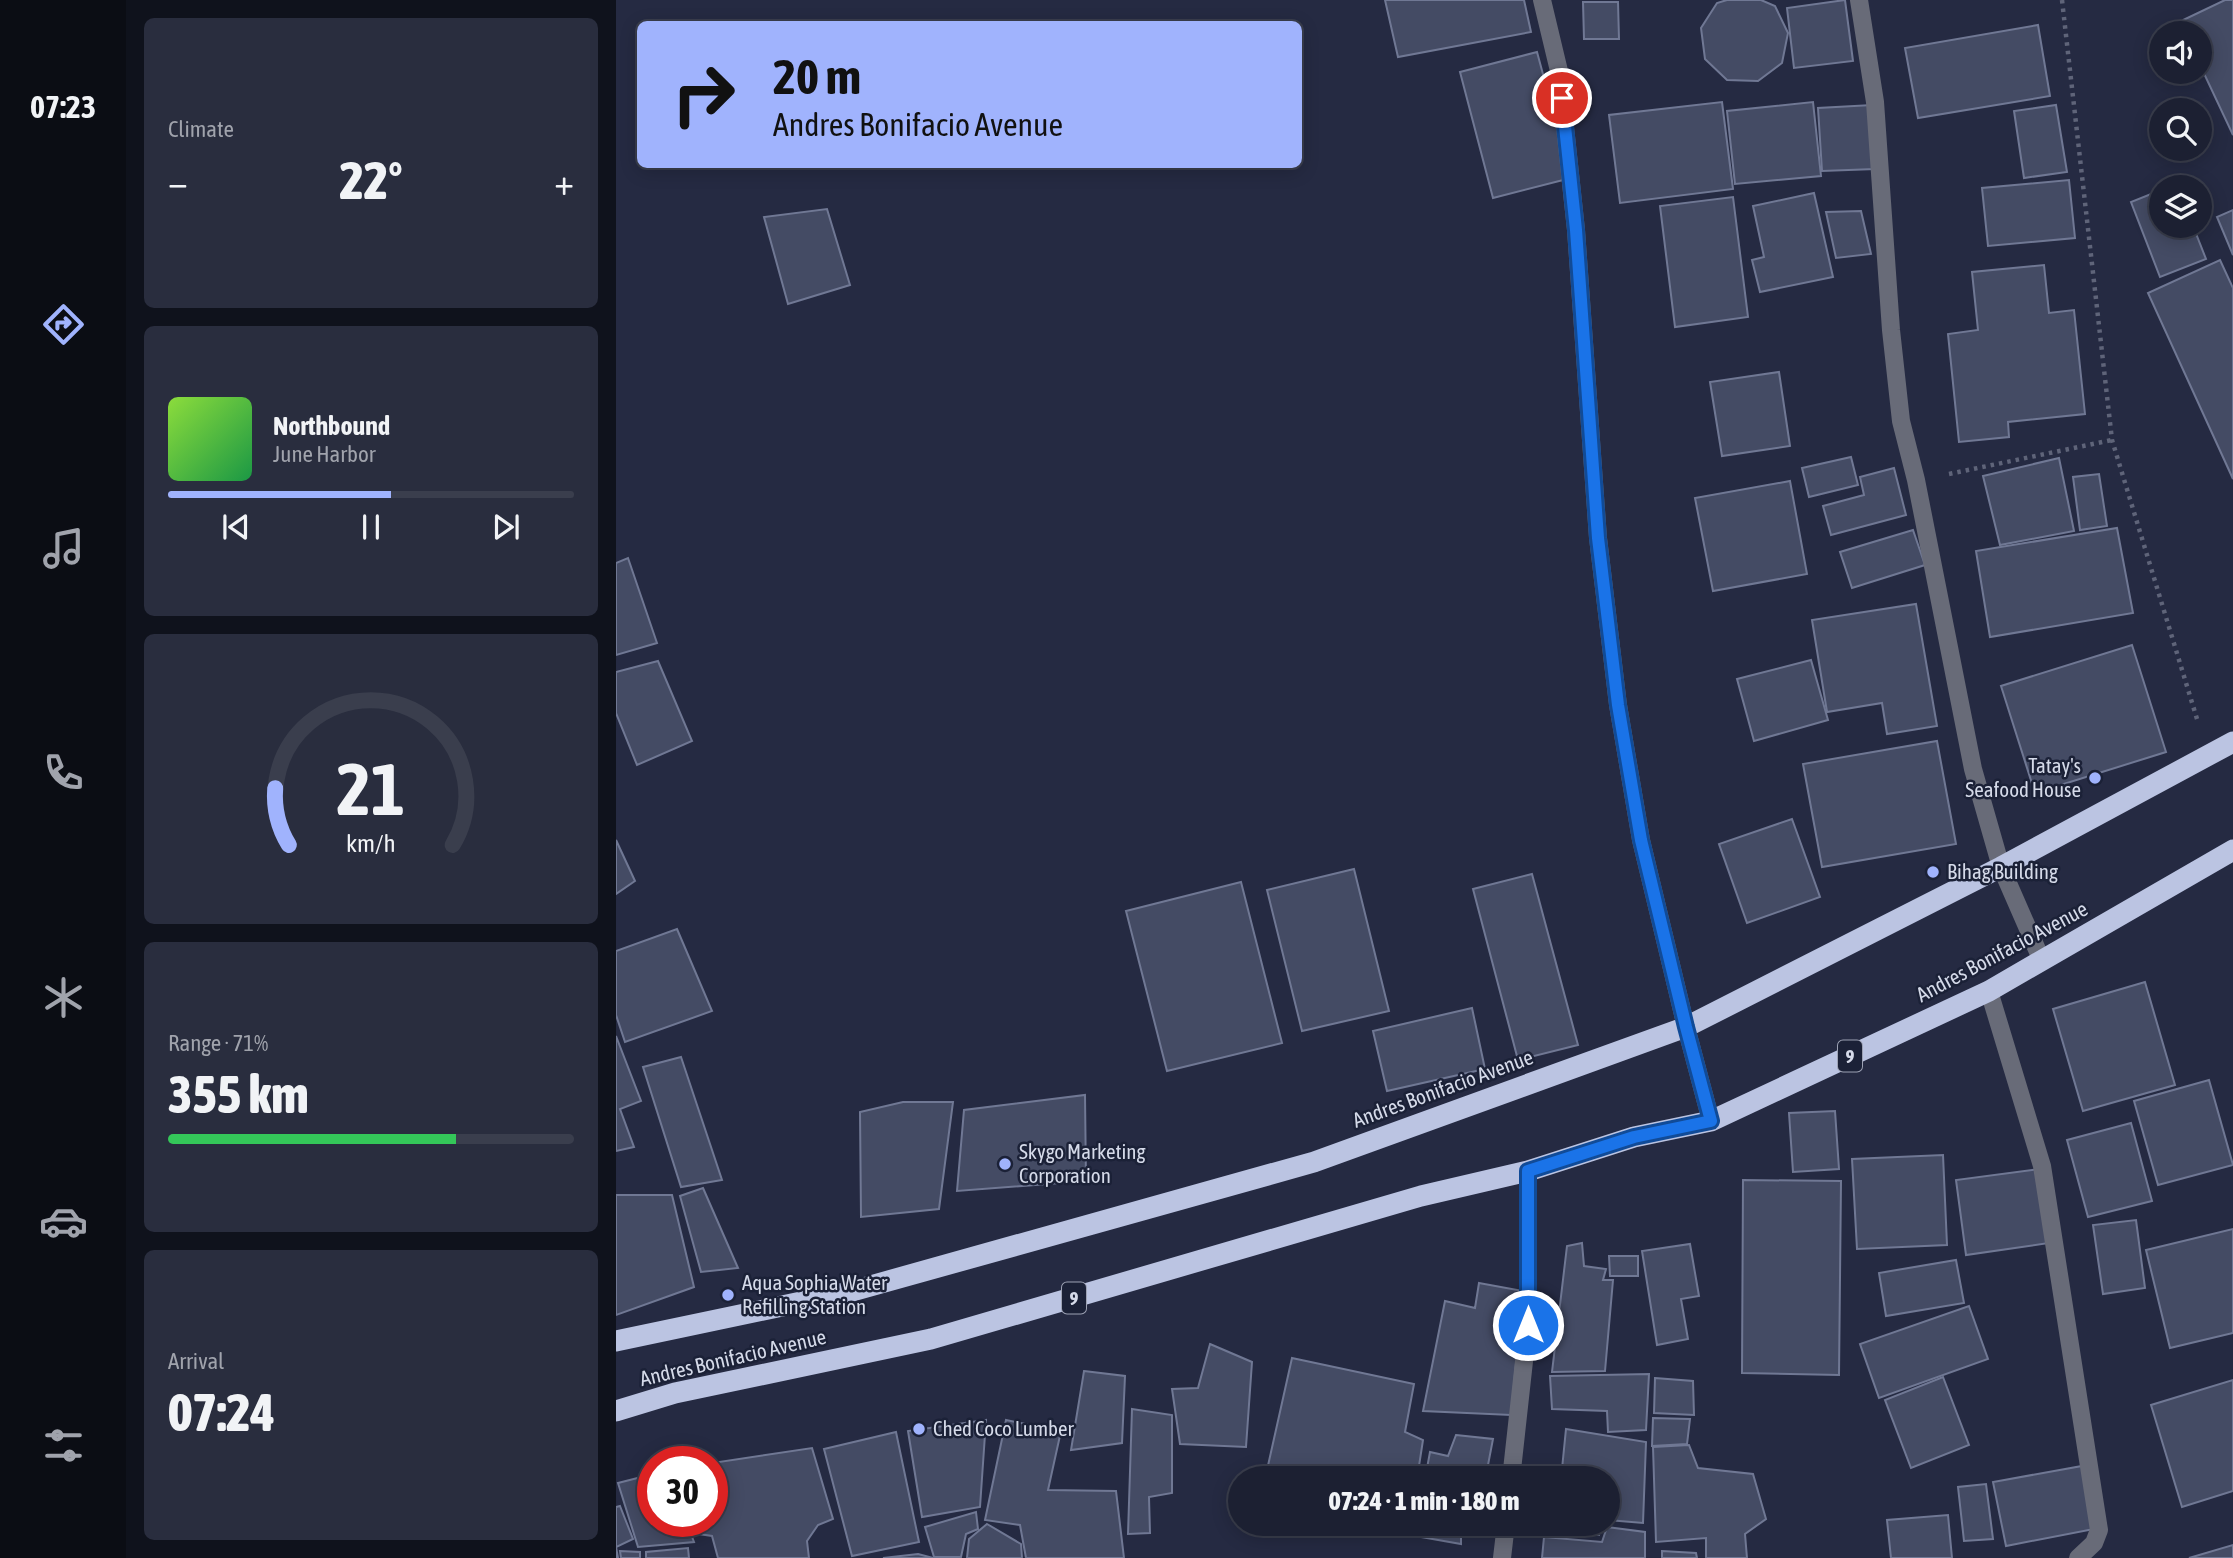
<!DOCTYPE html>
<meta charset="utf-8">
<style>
body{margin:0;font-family:"Asap Condensed",sans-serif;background:#292d3e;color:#f1f3f6;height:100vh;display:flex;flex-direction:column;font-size:26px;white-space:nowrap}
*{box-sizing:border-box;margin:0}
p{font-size:23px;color:#a0a3ac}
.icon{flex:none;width:38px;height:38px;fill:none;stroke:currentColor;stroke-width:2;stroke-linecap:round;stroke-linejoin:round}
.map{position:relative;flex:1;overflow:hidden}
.panel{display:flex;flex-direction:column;gap:18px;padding:18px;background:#0f121c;width:490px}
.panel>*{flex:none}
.top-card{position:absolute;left:21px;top:21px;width:665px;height:147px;border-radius:10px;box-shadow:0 4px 18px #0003,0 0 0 2px #3a3e4d;background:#a0b3fd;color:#111;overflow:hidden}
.buttons{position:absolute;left:1533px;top:21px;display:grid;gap:14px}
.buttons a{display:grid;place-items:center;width:63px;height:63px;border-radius:50%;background:#1c2032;box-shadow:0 4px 18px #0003,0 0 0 2px #3a3e4d;font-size:35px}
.speed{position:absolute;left:21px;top:1446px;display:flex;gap:14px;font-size:35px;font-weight:700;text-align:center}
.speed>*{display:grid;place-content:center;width:91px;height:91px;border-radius:50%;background:#1c2032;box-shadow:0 4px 18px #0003,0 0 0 2px #3a3e4d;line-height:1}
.speed .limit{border:10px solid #d22;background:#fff;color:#111}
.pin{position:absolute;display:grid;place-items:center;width:60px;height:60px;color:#fff;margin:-30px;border:4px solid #fff;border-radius:50%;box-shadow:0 2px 7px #0007}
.me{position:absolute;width:77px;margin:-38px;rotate:0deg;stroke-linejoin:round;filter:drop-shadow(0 0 5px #0008)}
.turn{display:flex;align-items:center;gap:24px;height:147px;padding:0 21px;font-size:32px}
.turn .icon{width:91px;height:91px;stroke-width:2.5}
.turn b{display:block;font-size:49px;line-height:60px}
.big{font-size:52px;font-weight:800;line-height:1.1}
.panel .card{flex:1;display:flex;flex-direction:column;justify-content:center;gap:10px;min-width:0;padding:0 24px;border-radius:10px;background:#292d3e}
.panel .dial{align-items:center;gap:0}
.dial svg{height:182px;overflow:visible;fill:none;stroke:#3a3e4d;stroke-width:7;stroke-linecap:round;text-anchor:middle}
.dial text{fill:#f1f3f6;stroke:none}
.song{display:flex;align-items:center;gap:21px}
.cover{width:84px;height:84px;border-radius:10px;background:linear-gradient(135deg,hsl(90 70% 55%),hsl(140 70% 35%))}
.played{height:7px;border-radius:4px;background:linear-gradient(90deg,#a0b3fd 55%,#3a3e4d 55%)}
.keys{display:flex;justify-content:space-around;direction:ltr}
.heat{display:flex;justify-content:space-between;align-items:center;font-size:38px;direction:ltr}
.charge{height:10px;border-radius:5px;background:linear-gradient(90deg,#34c759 71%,#3a3e4d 0)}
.trip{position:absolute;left:612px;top:1466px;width:392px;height:70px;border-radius:35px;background:#1c2032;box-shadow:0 4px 18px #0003,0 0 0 2px #3a3e4d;font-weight:800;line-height:70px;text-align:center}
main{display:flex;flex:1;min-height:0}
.menu{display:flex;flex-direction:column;width:126px;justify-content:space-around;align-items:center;background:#0b0d14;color:#a0a3ac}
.menu .icon{width:49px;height:49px}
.menu .current{color:#a0b3fd}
.menu b{font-size:32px;color:#f1f3f6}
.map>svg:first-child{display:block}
.building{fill:#444b64;stroke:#707894;stroke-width:2}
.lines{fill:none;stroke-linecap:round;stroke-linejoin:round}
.path{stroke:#5f6479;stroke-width:4.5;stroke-dasharray:3.5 5;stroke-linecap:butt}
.minor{stroke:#686b78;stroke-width:18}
.highway{stroke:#bbc4e2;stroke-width:21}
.route-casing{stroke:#114b97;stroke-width:18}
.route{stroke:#1a73e8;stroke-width:12}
.poi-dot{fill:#a0b3fd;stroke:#1b2137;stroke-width:2.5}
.labels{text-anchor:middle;stroke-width:5;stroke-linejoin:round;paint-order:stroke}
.shield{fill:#1b2137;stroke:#9da2b4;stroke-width:2}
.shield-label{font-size:19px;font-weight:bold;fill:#d5dae9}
.poi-label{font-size:21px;fill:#d5dae9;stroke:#1b2137;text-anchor:start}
.street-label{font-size:21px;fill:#d5dae9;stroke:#1b2137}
</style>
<main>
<nav class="menu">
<b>07:23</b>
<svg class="icon current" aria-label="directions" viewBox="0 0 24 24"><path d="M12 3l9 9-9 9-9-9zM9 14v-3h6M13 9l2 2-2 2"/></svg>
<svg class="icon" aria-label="music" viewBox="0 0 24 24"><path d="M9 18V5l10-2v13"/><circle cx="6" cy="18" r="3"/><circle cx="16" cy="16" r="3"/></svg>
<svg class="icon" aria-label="phone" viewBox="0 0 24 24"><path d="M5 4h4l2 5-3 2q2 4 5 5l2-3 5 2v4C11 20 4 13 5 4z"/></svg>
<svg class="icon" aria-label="climate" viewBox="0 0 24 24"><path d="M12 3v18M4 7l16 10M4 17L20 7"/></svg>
<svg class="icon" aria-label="car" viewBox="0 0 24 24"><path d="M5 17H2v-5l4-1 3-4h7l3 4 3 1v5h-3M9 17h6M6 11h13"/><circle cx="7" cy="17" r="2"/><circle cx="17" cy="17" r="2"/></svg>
<svg class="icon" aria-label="filters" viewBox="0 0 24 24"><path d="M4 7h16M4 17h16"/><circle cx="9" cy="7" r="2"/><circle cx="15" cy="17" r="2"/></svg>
</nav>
<section class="panel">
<div class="card"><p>Climate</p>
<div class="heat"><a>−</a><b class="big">22°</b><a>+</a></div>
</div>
<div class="card">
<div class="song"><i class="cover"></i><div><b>Northbound</b><p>June Harbor</p></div></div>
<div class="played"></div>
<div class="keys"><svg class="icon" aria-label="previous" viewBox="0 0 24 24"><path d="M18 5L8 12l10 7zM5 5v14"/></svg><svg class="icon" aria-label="pause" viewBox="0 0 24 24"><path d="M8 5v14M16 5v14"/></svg><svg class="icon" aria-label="next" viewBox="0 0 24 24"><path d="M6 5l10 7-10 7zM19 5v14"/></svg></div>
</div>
<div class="card dial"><svg viewBox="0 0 100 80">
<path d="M14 69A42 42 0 1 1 86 69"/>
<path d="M14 69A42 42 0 0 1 8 44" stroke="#a0b3fd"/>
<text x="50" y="56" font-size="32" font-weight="700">21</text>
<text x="50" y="72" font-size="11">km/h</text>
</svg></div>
<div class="card"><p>Range · 71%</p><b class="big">355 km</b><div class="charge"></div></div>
<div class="card"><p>Arrival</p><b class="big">07:24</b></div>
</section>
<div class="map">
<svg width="1617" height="1558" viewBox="0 0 1617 1558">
<rect width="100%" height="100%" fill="#252a42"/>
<!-- building -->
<g class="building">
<path d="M769,0H908L915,32L782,57Z"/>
<path d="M1111,0H1145L1159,6L1172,33L1166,63L1142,81L1111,80L1089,59L1085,28L1101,3Z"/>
<path d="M1229,0L1237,61L1178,68L1171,8Z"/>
<path d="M1609,0H1617V135L1584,65V33H1569L1563,22Z"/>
<path d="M967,2H1002L1003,39H968Z"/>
<path d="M1422,25L1434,96L1302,118L1289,48Z"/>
<path d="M921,52L955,178L877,198L844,72Z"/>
<path d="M1106,102L1117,189L1004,203L993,115Z"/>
<path d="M1197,102L1205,176L1119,184L1111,111Z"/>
<path d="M1256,105L1259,169L1206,171L1202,108Z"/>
<path d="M1440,105L1451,172L1408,178L1398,111Z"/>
<path d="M1453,180L1459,238L1372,246L1366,188Z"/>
<path d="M1545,190V226H1577L1590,259L1544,277L1515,202Z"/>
<path d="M1198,193L1217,277L1144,292L1136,260L1148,257L1137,206Z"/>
<path d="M1117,197L1132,317L1059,327L1044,206Z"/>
<path d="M211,209L234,285L172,304L148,217Z"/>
<path d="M1617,210V255L1601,217Z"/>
<path d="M1245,211L1255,254L1220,258L1210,212Z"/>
<path d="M1604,260L1617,288V479L1532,293Z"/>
<path d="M1428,265L1433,313L1458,310L1469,414L1392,422L1393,437L1343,442L1332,334L1362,330L1356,272Z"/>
<path d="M1163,372L1174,446L1106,456L1094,382Z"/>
<path d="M1235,457L1242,485L1193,497L1186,468Z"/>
<path d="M1443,458L1458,531L1384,545L1367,476Z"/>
<path d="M1278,468L1290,515L1215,535L1207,506L1248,495L1244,477Z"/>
<path d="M1483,474L1491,526L1464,530L1457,477Z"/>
<path d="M1174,481L1191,574L1097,591L1079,498Z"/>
<path d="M1501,528L1517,613L1374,637L1360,551Z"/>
<path d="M1297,530L1309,565L1236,588L1224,552Z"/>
<path d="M12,558L41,643L0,655V563Z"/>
<path d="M1300,604L1321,726L1271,734L1266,703L1211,712L1196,620Z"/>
<path d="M1516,645L1550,752L1419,793L1385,686Z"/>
<path d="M1195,660L1212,720L1138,741L1121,679Z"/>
<path d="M42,661L76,741L21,765L0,713V672Z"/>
<path d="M1321,741L1340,844L1206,867L1187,764Z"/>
<path d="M1176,819L1204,897L1131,923L1103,844Z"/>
<path d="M0,840L19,881L0,894Z"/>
<path d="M738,869L773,1011L686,1031L651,890Z"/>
<path d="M916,874L962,1045L902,1060L857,889Z"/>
<path d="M625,882L666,1043L551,1071L510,911Z"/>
<path d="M61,929L96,1011L9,1042L0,1015V951Z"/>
<path d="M1529,982L1559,1085L1467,1111L1437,1009Z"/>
<path d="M856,1008L869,1069L771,1091L757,1031Z"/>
<path d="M0,1036L25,1101L4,1109L18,1147L0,1151Z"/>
<path d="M65,1057L106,1180L65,1187L27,1067Z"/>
<path d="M1593,1080L1617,1165L1542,1185L1518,1101Z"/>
<path d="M469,1095L470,1181L341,1191L348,1110Z"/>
<path d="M287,1102H337L323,1209L245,1217L244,1112Z"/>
<path d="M1219,1111L1223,1169L1177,1172L1173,1113Z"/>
<path d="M1515,1123L1536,1201L1472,1217L1451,1140Z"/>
<path d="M1327,1155L1331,1245L1241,1249L1236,1159Z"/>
<path d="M1423,1169L1433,1243L1350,1255L1340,1180Z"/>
<path d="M1127,1180L1225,1181L1223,1375L1126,1373Z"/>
<path d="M87,1188L122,1268L85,1272L64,1196Z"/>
<path d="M0,1195H56L78,1287L0,1315Z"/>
<path d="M1520,1220L1529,1288L1487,1294L1477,1225Z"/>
<path d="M1617,1229V1333L1554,1348L1530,1250Z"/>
<path d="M966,1243L968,1266L990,1269L987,1280H997L989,1371L936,1372L951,1246Z"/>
<path d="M1074,1244L1083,1296L1065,1299L1072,1339L1041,1345L1026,1251Z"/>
<path d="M993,1256H1022V1276H994Z"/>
<path d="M1340,1260L1348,1303L1270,1316L1263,1273Z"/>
<path d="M863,1283L907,1291L895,1415L807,1411L829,1301L859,1308Z"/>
<path d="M1353,1306L1372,1359L1263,1398L1244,1344Z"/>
<path d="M594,1344L636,1362L630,1447L564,1444L556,1389L582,1388Z"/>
<path d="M676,1358L798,1384L789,1432L807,1440L801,1479H649Z"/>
<path d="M468,1371L509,1376L506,1443L455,1450Z"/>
<path d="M1033,1374L1030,1430L992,1432L991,1411L936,1409L934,1376Z"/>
<path d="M1327,1377L1353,1445L1295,1468L1269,1400Z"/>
<path d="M1039,1378L1077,1381L1078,1415L1038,1413Z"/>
<path d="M1617,1380V1491L1566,1507L1535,1405Z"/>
<path d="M516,1409L556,1415V1493L533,1497L534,1533L512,1534Z"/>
<path d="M1037,1418L1074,1419L1071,1444L1036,1446Z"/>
<path d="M370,1420L364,1507L306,1517L292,1431Z"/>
<path d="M390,1420L445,1431L432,1490L500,1491L508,1558H410L404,1525L369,1520Z"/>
<path d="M950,1429L1030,1442L1027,1523L992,1520V1479H945Z"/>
<path d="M280,1432L303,1542L236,1556L208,1449Z"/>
<path d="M840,1435L877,1439L872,1465L894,1479H809L814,1452L832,1456Z"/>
<path d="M1073,1445L1082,1468L1137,1474L1150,1519L1129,1534L1131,1558H1090V1538L1040,1542L1037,1447Z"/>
<path d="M196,1448L217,1519L202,1525L191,1541L193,1558H102L96,1536L83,1534L79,1521H96V1463Z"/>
<path d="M1466,1466L1478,1529L1390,1546L1377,1482Z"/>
<path d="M37,1474V1521H70L78,1542L22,1547L2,1483Z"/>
<path d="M1370,1484L1377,1539L1348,1541L1342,1487Z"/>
<path d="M4,1506L17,1539L0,1547L2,1558H0V1507Z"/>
<path d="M360,1512L362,1529L350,1534L345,1557H318L309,1527Z"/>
<path d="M1332,1515L1336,1558H1275L1271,1520Z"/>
<path d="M371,1524L405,1544L406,1558H351L353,1539Z"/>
<path d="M801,1524H845V1544L799,1536Z"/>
<path d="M941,1524H984L983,1535L940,1532Z"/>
<path d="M991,1527L1029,1532V1558H926L928,1537L986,1542Z"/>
<path d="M1617,1545V1558H1573Z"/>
<path d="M72,1548L73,1558H30V1552Z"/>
<path d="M4,1551L24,1552V1558H5Z"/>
<path d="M1046,1551L1080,1553L1081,1558H1046Z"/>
<path d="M302,1554L317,1558H267Z"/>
</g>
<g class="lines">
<!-- path -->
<g class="path">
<path d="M1446,0L1496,440L1581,719"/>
<path d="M1333,474L1496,440"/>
</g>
<!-- minor -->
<g class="minor">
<path d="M926,0L943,71L960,230L982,538L1002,705L1025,840L1070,1027L1095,1121"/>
<path d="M1243,0L1259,102L1275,330L1285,421L1300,480L1357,769L1385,867L1426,961"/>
<path d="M1373,991L1426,1166L1483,1530L1478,1543L1462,1558"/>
<path d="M895,1479L912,1325V1171"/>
<path d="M886,1558L890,1524"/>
</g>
<!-- highway -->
<g class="highway">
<path d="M0,1341L233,1292L698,1162L1070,1027L1385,867L1617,742"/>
<path d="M0,1411L59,1393L315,1339L805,1196L912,1171L1018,1137L1095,1121L1373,991L1617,850"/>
</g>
</g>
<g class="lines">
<defs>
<path id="route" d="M912,1325V1171L1018,1137L1095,1121L1070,1027L1025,840L1002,705L982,538L960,230L946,98"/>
</defs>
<!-- route casing -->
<use href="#route" class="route-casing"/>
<!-- route -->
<use href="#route" class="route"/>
</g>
<!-- markers -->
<g class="poi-dot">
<circle cx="1479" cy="778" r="7"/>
<circle cx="1317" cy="872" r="7"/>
<circle cx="389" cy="1164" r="7"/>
<circle cx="112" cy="1295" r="7"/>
<circle cx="303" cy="1429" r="7"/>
</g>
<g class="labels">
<!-- shield labels -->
<g class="shield">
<rect x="1222" y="1040.5" width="24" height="31" rx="5"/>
<rect x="446" y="1282.5" width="24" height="31" rx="5"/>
</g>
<g class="shield-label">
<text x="1234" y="1063">9</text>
<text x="458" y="1305">9</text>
</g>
<!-- poi labels -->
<g class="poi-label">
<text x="1465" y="773" text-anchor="end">Tatay's<tspan x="1465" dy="24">Seafood House</tspan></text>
<text x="1331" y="879">Bihag Building</text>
<text x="403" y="1159">Skygo Marketing<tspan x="403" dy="24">Corporation</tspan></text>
<text x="126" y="1290">Aqua Sophia Water<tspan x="126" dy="24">Refilling Station</tspan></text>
<text x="317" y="1436">Ched Coco Lumber</text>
</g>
<!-- street labels -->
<g class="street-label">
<text transform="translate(1386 952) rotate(-28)" y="7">Andres Bonifacio Avenue</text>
<text transform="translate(827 1089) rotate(-20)" y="7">Andres Bonifacio Avenue</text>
<text transform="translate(117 1358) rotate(-13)" y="7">Andres Bonifacio Avenue</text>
</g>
</g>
</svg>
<div class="buttons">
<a><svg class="icon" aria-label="sound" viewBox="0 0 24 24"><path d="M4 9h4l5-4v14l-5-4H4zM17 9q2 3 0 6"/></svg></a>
<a><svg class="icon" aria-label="search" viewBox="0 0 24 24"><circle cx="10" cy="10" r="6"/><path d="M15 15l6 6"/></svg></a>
<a><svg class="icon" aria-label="layers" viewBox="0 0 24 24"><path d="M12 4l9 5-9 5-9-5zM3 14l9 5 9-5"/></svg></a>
</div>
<div class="speed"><div class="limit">30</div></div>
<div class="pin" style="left:946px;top:98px;background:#d93025"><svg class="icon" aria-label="arrive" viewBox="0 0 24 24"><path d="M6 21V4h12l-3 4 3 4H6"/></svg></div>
<svg class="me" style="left:912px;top:1325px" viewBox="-20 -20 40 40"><circle r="17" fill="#1a73e8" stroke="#fff" stroke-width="3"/><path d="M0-11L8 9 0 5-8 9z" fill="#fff"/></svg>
<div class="trip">07:24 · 1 min · 180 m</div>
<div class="top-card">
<div class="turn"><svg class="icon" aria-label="right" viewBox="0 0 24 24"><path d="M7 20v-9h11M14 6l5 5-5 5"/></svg><div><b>20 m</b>Andres Bonifacio Avenue</div></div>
</div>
</div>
</main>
